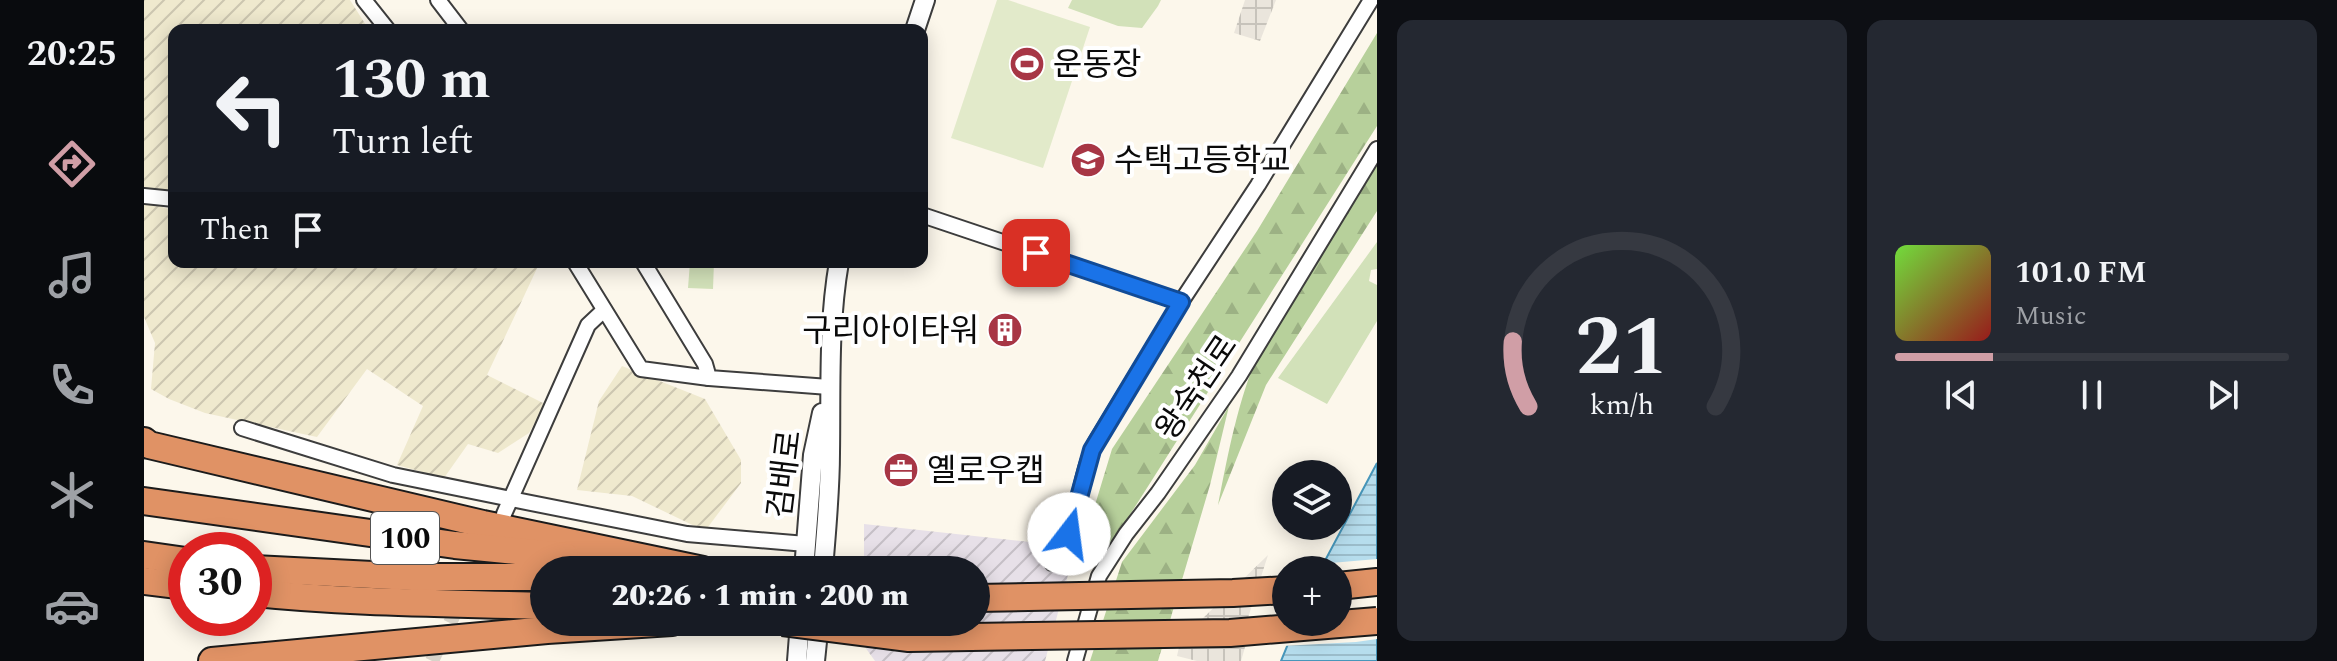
<!DOCTYPE html>
<meta charset="utf-8">
<style>
body{margin:0;font-family:Spectral,"Noto Sans KR",serif;background:#242831;color:#f1f3f6;height:100vh;display:flex;flex-direction:column;font-size:30px;white-space:nowrap}
*{box-sizing:border-box;margin:0}
p{font-size:26px;color:#9ea1a6}
.icon{flex:none;width:44px;height:44px;fill:none;stroke:currentColor;stroke-width:2;stroke-linecap:round;stroke-linejoin:round}
.map{position:relative;flex:1;overflow:hidden}
.details{display:flex;flex-direction:column;gap:20px;padding:20px;background:#0d0f14;width:960px}
.details>*{flex:none}
.guide{position:absolute;left:24px;top:24px;width:760px;height:244px;border-radius:16px;box-shadow:0 4px 20px #0003;background:#171b24;color:#f1f3f6;overflow:hidden}
.controls{position:absolute;left:1128px;top:460px;display:grid;gap:16px}
.controls a{display:grid;place-items:center;width:80px;height:80px;border-radius:50%;background:#171b24;box-shadow:0 4px 20px #0003;font-size:40px}
.speed{position:absolute;left:24px;top:532px;display:flex;gap:16px;font-size:40px;font-weight:700;text-align:center}
.speed>*{display:grid;place-content:center;width:104px;height:104px;border-radius:50%;background:#171b24;box-shadow:0 4px 20px #0003;line-height:1}
.speed .limit{border:12px solid #d22;background:#fff;color:#111}
.pin{position:absolute;display:grid;place-items:center;width:68px;height:68px;color:#fff;margin:-34px;border-radius:16px;box-shadow:0 4px 12px #0006}
.me{position:absolute;width:88px;margin:-44px;rotate:15deg;stroke-linejoin:round;filter:drop-shadow(0 0 6px #0008)}
.turn{display:flex;align-items:center;gap:28px;height:168px;padding:0 32px;font-size:36px}
.turn .icon{width:104px;height:104px;stroke-width:2.5}
.turn b{display:block;font-size:56px;line-height:68px}
.then{display:flex;align-items:center;height:76px;padding:0 32px;background:#0003;gap:16px;font-size:30px}
.details .tile{flex:1;display:flex;flex-direction:column;justify-content:center;gap:12px;min-width:0;padding:0 28px;border-radius:16px;background:#242831}
.details .dial{align-items:center;gap:0}
.dial svg{height:208px;overflow:visible;fill:none;stroke:#363941;stroke-width:7;stroke-linecap:round;text-anchor:middle}
.dial text{fill:#f1f3f6;stroke:none}
.song{display:flex;align-items:center;gap:24px}
.cover{width:96px;height:96px;border-radius:12px;background:linear-gradient(135deg,hsl(100 70% 55%),hsl(0 70% 35%))}
.played{height:8px;border-radius:4px;background:linear-gradient(90deg,#d09ea6 25%,#363941 25%)}
.keys{display:flex;justify-content:space-around;direction:ltr}
.details .tiles{flex:1;display:grid;gap:20px;grid-template-columns:repeat(2,1fr)}
.trip{position:absolute;left:386px;top:556px;width:460px;height:80px;border-radius:40px;background:#171b24;box-shadow:0 4px 20px #0003;font-weight:800;line-height:80px;text-align:center}
main{display:flex;flex:1;min-height:0}
.tab-bar{display:flex;flex-direction:column;width:144px;justify-content:space-around;align-items:center;background:#090b0e;color:#9ea1a6}
.tab-bar .icon{width:56px;height:56px}
.tab-bar .current{color:#d09ea6}
.tab-bar b{font-size:36px;color:#f1f3f6}
.map>svg:first-child{display:block}
.industrial{fill:url(#industrial-furrows)}
.farmland{fill:url(#farmland-furrows)}
.forest{fill:url(#forest-firs)}
.park{fill:#d2e1b9}
.pitch{fill:#e2eaca}
.plaza{fill:url(#plaza-grid)}
.water{fill:url(#water-rules);stroke:#4796ba;stroke-width:2}
.pier{fill:#fcf7eb}
.lines{fill:none;stroke-linecap:round;stroke-linejoin:round}
.minor-tunnel{stroke:#d8d3c9;stroke-width:14;stroke-dasharray:14 7;stroke-linecap:butt}
.minor-casing{stroke:#3d3d3d;stroke-width:18}
.tertiary-casing{stroke:#3d3d3d;stroke-width:22}
.motorway-casing{stroke:#1b1b1b;stroke-width:30}
.minor{stroke:#fff;stroke-width:14}
.tertiary{stroke:#fff;stroke-width:18}
.motorway{stroke:#e09265;stroke-width:26}
.motorway-bridge-casing{stroke:#1b1b1b;stroke-width:30;stroke-linecap:butt}
.motorway-bridge{stroke:#e09265;stroke-width:26}
.route-casing{stroke:#114b97;stroke-width:20}
.route{stroke:#1a73e8;stroke-width:14}
.labels{text-anchor:middle;stroke-width:8;stroke-linejoin:round;paint-order:stroke}
.shield{fill:#fff;stroke:#545454;stroke-width:2}
.shield-label{font-size:30px;font-weight:bold;fill:#0a0a0a}
.poi-label{font-size:32px;fill:#0a0a0a;stroke:#fff;text-anchor:start}
.street-label{font-size:32px;fill:#0a0a0a;stroke:#fff}
</style>
<main>
<nav class="tab-bar">
<b>20:25</b>
<svg class="icon current" aria-label="directions" viewBox="0 0 24 24"><path d="M12 3l9 9-9 9-9-9zM9 14v-3h6M13 9l2 2-2 2"/></svg>
<svg class="icon" aria-label="music" viewBox="0 0 24 24"><path d="M9 18V5l10-2v13"/><circle cx="6" cy="18" r="3"/><circle cx="16" cy="16" r="3"/></svg>
<svg class="icon" aria-label="phone" viewBox="0 0 24 24"><path d="M5 4h4l2 5-3 2q2 4 5 5l2-3 5 2v4C11 20 4 13 5 4z"/></svg>
<svg class="icon" aria-label="climate" viewBox="0 0 24 24"><path d="M12 3v18M4 7l16 10M4 17L20 7"/></svg>
<svg class="icon" aria-label="car" viewBox="0 0 24 24"><path d="M5 17H2v-5l4-1 3-4h7l3 4 3 1v5h-3M9 17h6M6 11h13"/><circle cx="7" cy="17" r="2"/><circle cx="17" cy="17" r="2"/></svg>
</nav>
<div class="map">
<svg width="1233" height="661" viewBox="0 0 1233 661">
<defs>
<pattern id="industrial-furrows" width="10" height="10" patternUnits="userSpaceOnUse" patternTransform="scale(2)"><rect width="10" height="10" fill="#e7e0e8"/><path d="M-1 1l2-2M0 10L10 0M9 11l2-2" fill="none" stroke="#c5bfc6"/></pattern>
<pattern id="farmland-furrows" width="10" height="10" patternUnits="userSpaceOnUse" patternTransform="scale(2)"><rect width="10" height="10" fill="#efe9ce"/><path d="M-1 1l2-2M0 10L10 0M9 11l2-2" fill="none" stroke="#ccc6b0"/></pattern>
<pattern id="forest-firs" width="22" height="20" patternUnits="userSpaceOnUse" patternTransform="scale(2)"><rect width="22" height="20" fill="#b7d09b"/><path d="M5 1l3.5 6h-7zM16 11l3.5 6h-7z" fill="#9cb184"/></pattern>
<pattern id="plaza-grid" width="8" height="8" patternUnits="userSpaceOnUse" patternTransform="scale(2)"><rect width="8" height="8" fill="#eae5dc"/><path d="M0 4h8M4 0v8" fill="none" stroke="#c7c3bb"/></pattern>
<pattern id="water-rules" width="6" height="5" patternUnits="userSpaceOnUse" patternTransform="scale(2)"><rect width="6" height="5" fill="#b6dded"/><path d="M0 2.5h6" fill="none" stroke="#9bbcca"/></pattern>
</defs>
<rect width="100%" height="100%" fill="#fcf7eb"/>
<!-- industrial -->
<path class="industrial" d="M720,524L905,544L931,549L901,661H731L721,647V622H832V570H720Z"/>
<!-- farmland -->
<g class="farmland">
<path d="M0,0H206L225,30H30V200L19,208L30,209V262H396L343,375L401,404L385,433L354,453L324,444L300,478L253,465L279,406L223,369L173,437L61,413L25,399L7,389L11,343L0,317Z"/>
<path d="M478,366L561,399L597,460V483L561,531L488,496L433,490L455,401Z"/>
</g>
<!-- forest -->
<g class="forest">
<path d="M1233,33V126L961,554L938,548L968,449L1113,231Z"/>
<path d="M1233,165V211L1122,385L1074,505C1084,454 1094,400 1115,352Z"/>
<path d="M1085,406L1066,485L1014,661H946L978,562L1051,465Z"/>
</g>
<!-- park -->
<g class="park">
<path d="M928,0H1017L1014,6L998,28L974,26L924,8Z"/>
<path d="M1233,242V269L1227,270L1225,281L1233,285V321L1183,404L1134,378Z"/>
<path d="M546,262H570L569,289L544,288Z"/>
</g>
<!-- pitch -->
<path class="pitch" d="M853,0H864L946,27L899,168L807,138Z"/>
<!-- plaza -->
<g class="plaza">
<path d="M1101,0H1132L1116,41L1090,33Z"/>
<path d="M1124,555L1103,621L1108,623L1097,661H1053L1033,656L1035,647L1056,621Z"/>
</g>
<!-- water -->
<path class="water" d="M1233,463V661H1137L1153,622H1194V570H1176Z"/>
<!-- pier -->
<path class="pier" d="M1233,559V639L1212,642L1138,646L1149,622H1194V570H1172L1175,564Z"/>
<g class="lines">
<!-- minor-tunnel -->
<path class="minor-tunnel" d="M288,661L317,600"/>
<defs>
<g id="minor">
<path d="M220,0L244,30"/>
<path d="M294,0L317,30"/>
<path d="M0,196L30,199"/>
<path d="M778,215L1037,302"/>
<path d="M431,262L497,369L565,378"/>
<path d="M499,262L561,364L565,378L685,387"/>
<path d="M98,428L249,475L367,499L543,534L662,544"/>
<path d="M360,514L444,325L460,310"/>
<path d="M908,563C936,528 933,480 952,442L1037,302L1114,185L1227,0"/>
<path d="M931,661L955,576L982,534L1014,493L1095,376L1233,149"/>
</g>
<g id="tertiary">
<path d="M771,30L781,0"/>
<path d="M660,570L669,455L678,413"/>
<path d="M679,570C682,531 686,492 686,453C687,389 684,325 695,262"/>
<path d="M653,661L656,622"/>
<path d="M671,661L675,622"/>
</g>
<g id="motorway">
<path d="M0,441L5,445L339,524L559,570"/>
<path d="M0,501L311,545L421,556"/>
<path d="M0,555L42,561"/>
<path d="M110,569L268,577H400"/>
<path d="M0,581L42,586"/>
<path d="M1194,586L1233,582"/>
<path d="M110,593C207,603 303,603 400,606"/>
<path d="M68,661L403,630L528,622"/>
</g>
</defs>
<!-- minor casing -->
<use href="#minor" class="minor-casing"/>
<!-- tertiary casing -->
<use href="#tertiary" class="tertiary-casing"/>
<!-- motorway casing -->
<use href="#motorway" class="motorway-casing"/>
<!-- minor -->
<use href="#minor" class="minor"/>
<!-- tertiary -->
<use href="#tertiary" class="tertiary"/>
<!-- motorway -->
<use href="#motorway" class="motorway"/>
<defs>
<g id="motorway-bridge">
<path d="M832,598L1089,593L1142,590"/>
<path d="M639,622L765,638L1086,633L1233,621"/>
</g>
</defs>
<!-- motorway-bridge casing -->
<use href="#motorway-bridge" class="motorway-bridge-casing"/>
<!-- motorway-bridge -->
<use href="#motorway-bridge" class="motorway-bridge"/>
</g>
<g class="lines">
<defs>
<path id="route" d="M892,253L1037,302L948,450L925,534"/>
</defs>
<!-- route casing -->
<use href="#route" class="route-casing"/>
<!-- route -->
<use href="#route" class="route"/>
</g>
<!-- icons -->
<defs>
<symbol id="stadium-disc" viewBox="-11 -11 22 22"><circle r="9.5" fill="#a73645" stroke="#fff"/><path d="M0-5a6.5 5 0 1 0 0 10a6.5 5 0 1 0 0-10ZM-3.5-1.8h7v3.6h-7Z" fill="#fff"/></symbol>
<symbol id="school-disc" viewBox="-11 -11 22 22"><circle r="9.5" fill="#a73645" stroke="#fff"/><path d="M0-5L7-2L0 1L-7-2ZM-4 1L0 2.5L4 1V4Q0 6-4 4Z" fill="#fff"/></symbol>
<symbol id="building-disc" viewBox="-11 -11 22 22"><circle r="9.5" fill="#a73645" stroke="#fff"/><path d="M-4-6H4V6H1V3H-1V6H-4ZM-2.5-4.3h1.7v1.8h-1.7ZM.8-4.3h1.7v1.8H.8ZM-2.5-1h1.7V.8h-1.7ZM.8-1h1.7V.8H.8Z" fill="#fff"/></symbol>
<symbol id="office-disc" viewBox="-11 -11 22 22"><circle r="9.5" fill="#a73645" stroke="#fff"/><path d="M-6-3h4V-5.5h4V-3h4V5H-6ZM-1-4.5V-3h2v-1.5ZM-6 0V1H6V0Z" fill="#fff"/></symbol>
</defs>
<g fill-rule="evenodd">
<use href="#stadium-disc" x="863" y="44" width="40" height="40"/>
<use href="#school-disc" x="924" y="140" width="40" height="40"/>
<use href="#building-disc" x="841" y="310" width="40" height="40"/>
<use href="#office-disc" x="737" y="450" width="40" height="40"/>
</g>
<g class="labels">
<!-- shield labels -->
<rect class="shield" x="227" y="512" width="68" height="52" rx="6"/>
<g class="shield-label">
<text x="261" y="548">100</text>
</g>
<!-- poi labels -->
<g class="poi-label">
<text x="909" y="75">운동장</text>
<text x="970" y="171">수택고등학교</text>
<text x="835" y="341" text-anchor="end">구리아이타워</text>
<text x="783" y="481">옐로우캡</text>
</g>
<!-- street labels -->
<g class="street-label">
<text transform="translate(1052 387) rotate(-56)" y="11">왕숙천로</text>
<text transform="translate(640 474) rotate(-83)" y="11">검배로</text>
</g>
</g>
</svg>
<div class="controls">
<a><svg class="icon" aria-label="layers" viewBox="0 0 24 24"><path d="M12 4l9 5-9 5-9-5zM3 14l9 5 9-5"/></svg></a>
<a>+</a>
</div>
<div class="speed"><div class="limit">30</div></div>
<div class="pin" style="left:892px;top:253px;background:#d93025"><svg class="icon" aria-label="arrive" viewBox="0 0 24 24"><path d="M6 21V4h12l-3 4 3 4H6"/></svg></div>
<svg class="me" style="left:925px;top:534px" viewBox="-20 -20 40 40"><circle r="19" fill="#fff"/><path d="M0-13L10 11 0 6-10 11z" fill="#1a73e8"/></svg>
<div class="trip">20:26 · 1 min · 200 m</div>
<div class="guide">
<div class="turn"><svg class="icon" aria-label="left" viewBox="0 0 24 24"><path d="M17 20v-9H6M10 6l-5 5 5 5"/></svg><div><b>130 m</b>Turn left</div></div>
<div class="then">Then<svg class="icon" aria-label="arrive" viewBox="0 0 24 24"><path d="M6 21V4h12l-3 4 3 4H6"/></svg></div>
</div>
</div>
<section class="details">
<div class="tiles">
<div class="tile dial"><svg viewBox="0 0 100 80">
<path d="M14 69A42 42 0 1 1 86 69"/>
<path d="M14 69A42 42 0 0 1 8 44" stroke="#d09ea6"/>
<text x="50" y="56" font-size="32" font-weight="700">21</text>
<text x="50" y="72" font-size="11">km/h</text>
</svg></div>
<div class="tile">
<div class="song"><i class="cover"></i><div><b>101.0 FM</b><p>Music</p></div></div>
<div class="played"></div>
<div class="keys"><svg class="icon" aria-label="previous" viewBox="0 0 24 24"><path d="M18 5L8 12l10 7zM5 5v14"/></svg><svg class="icon" aria-label="pause" viewBox="0 0 24 24"><path d="M8 5v14M16 5v14"/></svg><svg class="icon" aria-label="next" viewBox="0 0 24 24"><path d="M6 5l10 7-10 7zM19 5v14"/></svg></div>
</div>
</div>
</section>
</main>
